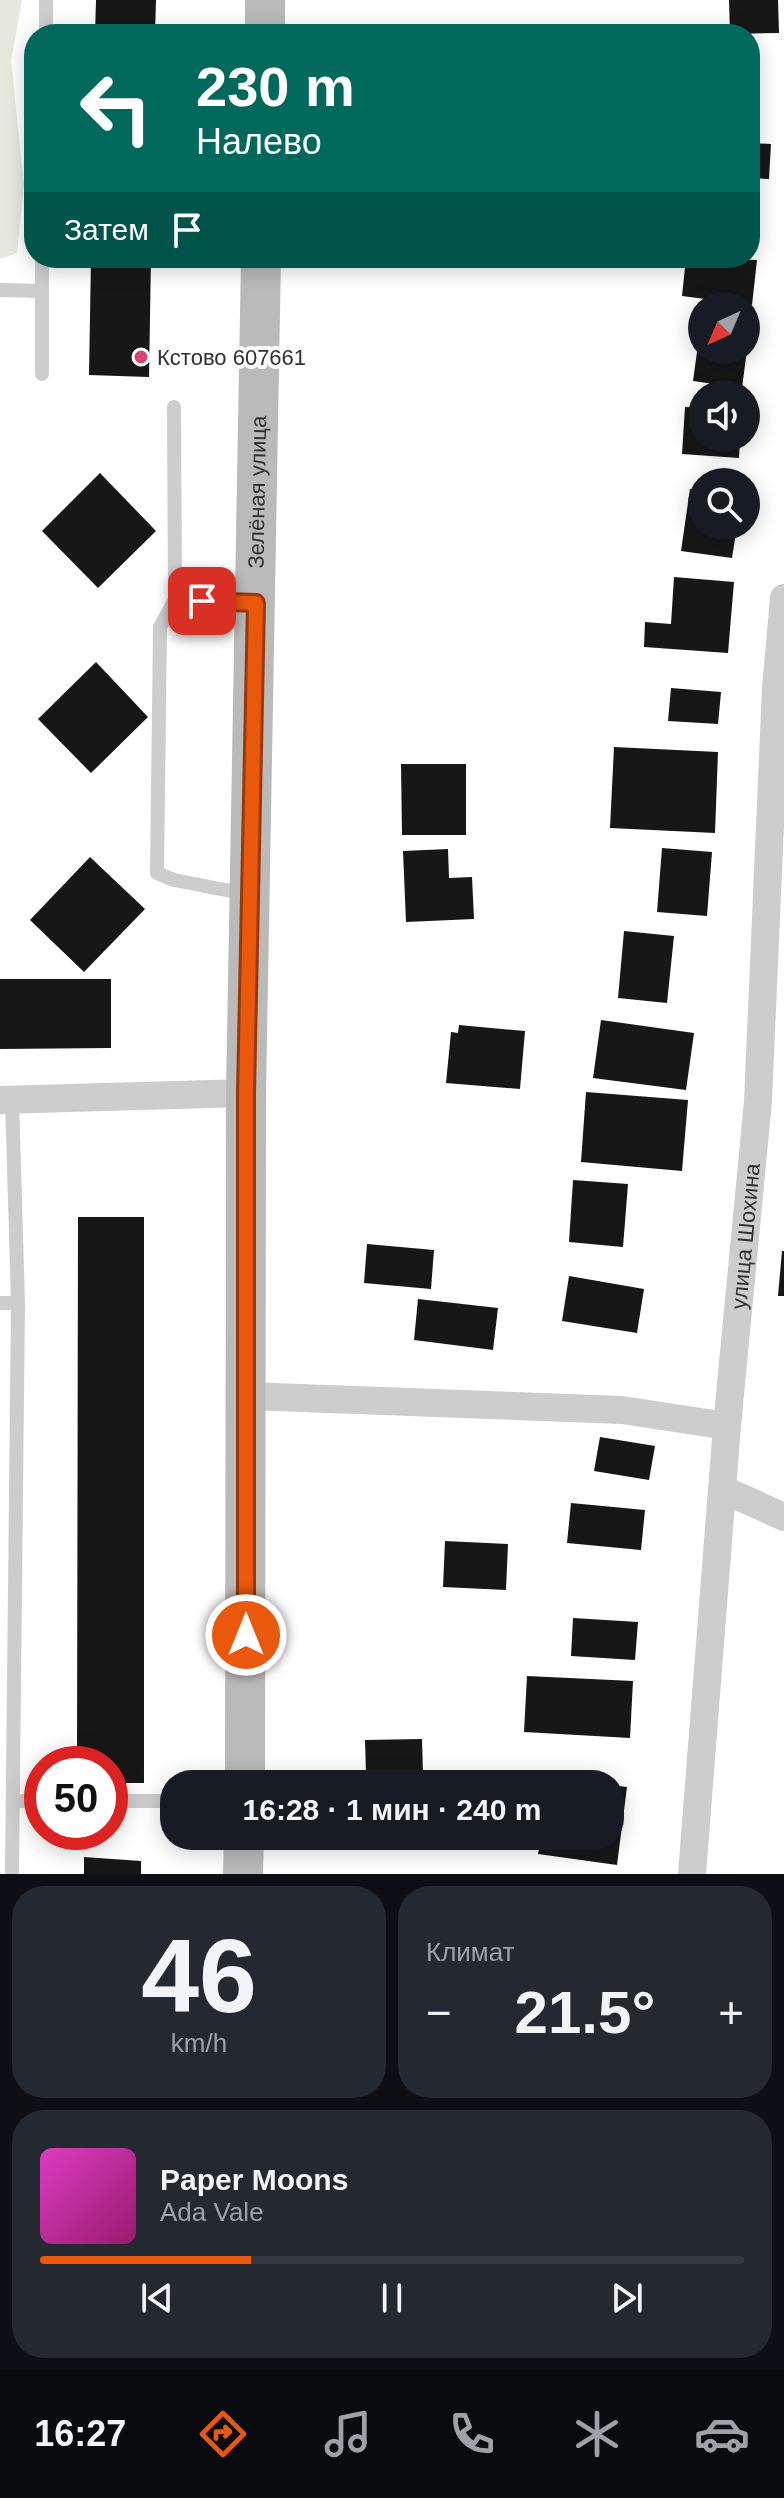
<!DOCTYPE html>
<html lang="ru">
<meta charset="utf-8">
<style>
body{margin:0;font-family:Arial,sans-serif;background:#242831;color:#f1f3f6;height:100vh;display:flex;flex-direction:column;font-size:30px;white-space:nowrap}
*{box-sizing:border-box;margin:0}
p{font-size:26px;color:#9ea1a6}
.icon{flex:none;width:44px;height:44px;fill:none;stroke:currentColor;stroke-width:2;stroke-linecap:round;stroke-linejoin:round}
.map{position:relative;height:1874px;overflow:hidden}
.details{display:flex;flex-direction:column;gap:12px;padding:12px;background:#0d0f14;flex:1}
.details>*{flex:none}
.top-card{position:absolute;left:24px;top:24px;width:736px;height:244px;border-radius:32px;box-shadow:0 4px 20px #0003;background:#00695c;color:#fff;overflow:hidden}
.needle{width:52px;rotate:224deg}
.controls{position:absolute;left:688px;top:292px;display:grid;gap:16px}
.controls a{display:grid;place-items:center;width:72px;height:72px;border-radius:50%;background:#171b24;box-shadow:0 4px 20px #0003;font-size:40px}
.speed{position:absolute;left:24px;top:1746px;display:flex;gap:16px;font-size:40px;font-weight:700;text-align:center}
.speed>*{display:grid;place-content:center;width:104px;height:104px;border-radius:50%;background:#171b24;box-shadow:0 4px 20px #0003;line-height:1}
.speed .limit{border:12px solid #d22;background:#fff;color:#111}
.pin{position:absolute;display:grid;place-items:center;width:68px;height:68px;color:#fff;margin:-34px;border-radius:16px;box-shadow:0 4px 12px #0006}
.me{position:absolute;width:88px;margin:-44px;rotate:0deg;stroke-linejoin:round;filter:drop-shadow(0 0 6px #0008)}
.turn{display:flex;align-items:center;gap:28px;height:168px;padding:0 40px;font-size:36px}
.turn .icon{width:104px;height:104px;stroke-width:2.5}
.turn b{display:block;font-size:56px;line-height:68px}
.then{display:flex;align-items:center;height:76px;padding:0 40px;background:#0003;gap:16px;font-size:30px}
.big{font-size:60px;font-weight:800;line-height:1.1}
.details .tile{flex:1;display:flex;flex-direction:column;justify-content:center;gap:12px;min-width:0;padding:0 28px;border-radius:32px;background:#242831}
.details .dial{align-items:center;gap:0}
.dial b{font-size:104px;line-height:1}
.song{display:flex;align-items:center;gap:24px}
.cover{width:96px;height:96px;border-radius:12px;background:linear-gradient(135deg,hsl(310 70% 55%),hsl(320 70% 35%))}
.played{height:8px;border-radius:4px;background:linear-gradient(90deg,#ea580c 30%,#363941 30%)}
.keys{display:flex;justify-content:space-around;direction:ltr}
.heat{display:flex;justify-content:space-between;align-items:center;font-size:44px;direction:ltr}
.details .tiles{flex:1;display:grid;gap:12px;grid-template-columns:1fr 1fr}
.tile:last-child{grid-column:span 2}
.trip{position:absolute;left:160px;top:1770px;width:464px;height:80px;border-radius:32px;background:#171b24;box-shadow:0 4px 20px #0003;font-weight:800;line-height:80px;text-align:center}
.tab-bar{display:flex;height:128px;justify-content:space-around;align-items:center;background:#090b0e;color:#9ea1a6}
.tab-bar .icon{width:56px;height:56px}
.tab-bar .active{color:#ea580c}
.tab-bar b{font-size:36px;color:#f1f3f6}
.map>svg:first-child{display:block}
.green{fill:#e7e9dd}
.building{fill:#171717}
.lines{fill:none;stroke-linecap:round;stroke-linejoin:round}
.lane{stroke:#cdcdcd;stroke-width:14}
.street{stroke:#cdcdcd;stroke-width:28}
.secondary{stroke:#bababa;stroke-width:40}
.route-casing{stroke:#983908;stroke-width:20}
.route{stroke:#ea580c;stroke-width:14}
.poi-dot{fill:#d54576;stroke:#fff;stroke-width:3}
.labels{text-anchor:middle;stroke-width:8;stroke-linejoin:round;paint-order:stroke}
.poi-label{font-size:22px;fill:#303030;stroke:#fff;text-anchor:start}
.street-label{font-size:22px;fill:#303030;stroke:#fff}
</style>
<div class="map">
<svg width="784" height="1874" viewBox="0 0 784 1874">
<rect width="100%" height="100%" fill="#fff"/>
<!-- green -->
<path class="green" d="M0,0H22L11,61L24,185L17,253L0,259Z"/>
<!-- building -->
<g class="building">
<path d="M96,0H156L155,34H95Z"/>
<path d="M729,0H778L779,33L730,34Z"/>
<path d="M750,143L771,144L769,179L750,178Z"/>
<path d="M750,185L756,186L754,221H750Z"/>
<path d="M91,258H151L149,377L89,375Z"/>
<path d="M686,258L757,260L752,305L682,296Z"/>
<path d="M700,330L702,350H747L742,388L693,381Z"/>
<path d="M685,407L702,408V438H740L739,458L682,454Z"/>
<path d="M100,473L156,531L98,588L42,531Z"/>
<path d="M690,489L702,491V526H737L732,558L681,551Z"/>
<path d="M674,577L734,582L728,653L644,647L645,622L671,624Z"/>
<path d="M96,662L148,717L91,773L38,719Z"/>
<path d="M671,688L721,692L718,724L668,721Z"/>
<path d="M614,747L718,752L715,833L610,828Z"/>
<path d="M401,764H466V835H402Z"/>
<path d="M662,848L712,852L707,916L657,912Z"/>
<path d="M448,849L449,878L472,877L474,919L406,922L403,851Z"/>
<path d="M90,857L145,909L84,972L30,920Z"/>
<path d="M624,931L674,936L667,1003L618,998Z"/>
<path d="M0,979H111V1048L0,1049Z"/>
<path d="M601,1020L694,1033L686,1090L593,1078Z"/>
<path d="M459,1025L525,1031L520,1089L446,1083L451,1032L458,1033Z"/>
<path d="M586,1092L688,1100L682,1171L581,1162Z"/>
<path d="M573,1180L628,1184L623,1247L569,1242Z"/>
<path d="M78,1217H144V1783H110V1764H77Z"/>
<path d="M367,1244L434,1250L431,1289L364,1283Z"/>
<path d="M782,1251H784V1296H778Z"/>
<path d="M569,1276L644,1289L637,1333L562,1321Z"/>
<path d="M418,1299L498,1308L493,1350L414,1340Z"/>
<path d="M600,1437L655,1446L649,1480L594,1471Z"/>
<path d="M571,1503L645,1510L641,1550L567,1543Z"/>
<path d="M445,1541L508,1544L506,1590L443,1587Z"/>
<path d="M573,1618L638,1622L635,1660L571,1656Z"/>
<path d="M527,1676L633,1681L630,1738L524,1732Z"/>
<path d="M422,1739L423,1774H366L365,1740Z"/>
<path d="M549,1776L591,1782V1784H548Z"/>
<path d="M610,1785L627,1787L617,1865L538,1854L541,1836H610Z"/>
<path d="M84,1857L141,1861V1874H84Z"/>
</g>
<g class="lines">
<!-- lane -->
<g class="lane">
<path d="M46,34V0"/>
<path d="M42,258V374"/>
<path d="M0,290L41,291"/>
<path d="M174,407L175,600L160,627L157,873L174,880L246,894"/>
<path d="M175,600L252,603"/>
<path d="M12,1100L18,1303L12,1874"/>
<path d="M0,1303H18"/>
<path d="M14,1801H42"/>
<path d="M110,1801H174"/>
</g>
<!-- street -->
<g class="street">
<path d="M0,1100L246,1093"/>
<path d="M246,1396L622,1410L727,1426"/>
<path d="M722,1489L784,1517"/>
<path id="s1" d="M692,1874L727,1426L758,1101L776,688L784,598"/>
</g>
<!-- secondary -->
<g class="secondary">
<path d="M265,34V0"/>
<path id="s2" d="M245,1784L246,1093L261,258"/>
<path d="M243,1874L244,1836"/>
</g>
</g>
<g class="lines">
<defs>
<path id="route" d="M202,601L256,603L246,1093V1635"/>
</defs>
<!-- route casing -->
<use href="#route" class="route-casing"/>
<!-- route -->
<use href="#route" class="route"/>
</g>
<!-- markers -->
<circle class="poi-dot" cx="141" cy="357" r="8"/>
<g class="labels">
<!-- poi labels -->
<g class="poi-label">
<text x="157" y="365">Кстово 607661</text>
</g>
<!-- street labels -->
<g class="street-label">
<text dy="8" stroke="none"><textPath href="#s2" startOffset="1292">Зелёная улица</textPath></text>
<text dy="8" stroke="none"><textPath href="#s1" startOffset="640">улица Шохина</textPath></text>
</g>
</g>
</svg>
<div class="controls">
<a><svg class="needle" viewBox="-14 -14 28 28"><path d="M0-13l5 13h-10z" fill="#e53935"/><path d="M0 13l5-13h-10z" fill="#9ea1a6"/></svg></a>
<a><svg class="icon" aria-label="sound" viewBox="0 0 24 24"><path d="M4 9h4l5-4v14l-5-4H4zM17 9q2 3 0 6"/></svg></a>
<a><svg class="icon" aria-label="search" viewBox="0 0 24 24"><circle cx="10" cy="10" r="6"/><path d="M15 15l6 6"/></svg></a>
</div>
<div class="speed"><div class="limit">50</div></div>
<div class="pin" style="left:202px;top:601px;background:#d93025"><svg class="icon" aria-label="arrive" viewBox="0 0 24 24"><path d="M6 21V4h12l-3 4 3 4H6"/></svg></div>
<svg class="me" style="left:246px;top:1635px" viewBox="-20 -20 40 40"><circle r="17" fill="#ea580c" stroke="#fff" stroke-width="3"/><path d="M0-11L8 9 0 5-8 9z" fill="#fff"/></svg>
<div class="trip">16:28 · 1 мин · 240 m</div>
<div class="top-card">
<div class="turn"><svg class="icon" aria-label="left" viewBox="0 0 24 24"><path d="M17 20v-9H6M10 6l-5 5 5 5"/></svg><div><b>230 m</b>Налево</div></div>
<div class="then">Затем<svg class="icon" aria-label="arrive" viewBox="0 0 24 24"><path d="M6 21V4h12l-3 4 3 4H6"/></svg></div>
</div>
</div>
<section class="details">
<div class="tiles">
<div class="tile dial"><b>46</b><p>km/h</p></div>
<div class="tile"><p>Климат</p>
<div class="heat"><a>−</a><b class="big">21.5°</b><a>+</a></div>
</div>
<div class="tile">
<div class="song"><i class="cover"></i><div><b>Paper Moons</b><p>Ada Vale</p></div></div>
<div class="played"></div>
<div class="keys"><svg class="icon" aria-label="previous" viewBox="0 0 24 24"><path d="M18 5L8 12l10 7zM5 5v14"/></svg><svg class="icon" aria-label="pause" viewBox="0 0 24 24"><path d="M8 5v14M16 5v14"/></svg><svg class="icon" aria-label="next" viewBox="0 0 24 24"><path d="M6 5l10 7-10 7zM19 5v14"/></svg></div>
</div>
</div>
</section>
<nav class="tab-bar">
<b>16:27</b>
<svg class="icon active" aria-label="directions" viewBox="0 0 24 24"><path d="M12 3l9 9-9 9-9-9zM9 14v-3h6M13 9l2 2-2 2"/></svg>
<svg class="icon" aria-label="music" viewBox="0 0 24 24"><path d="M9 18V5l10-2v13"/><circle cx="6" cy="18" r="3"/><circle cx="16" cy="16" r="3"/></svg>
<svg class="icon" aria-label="phone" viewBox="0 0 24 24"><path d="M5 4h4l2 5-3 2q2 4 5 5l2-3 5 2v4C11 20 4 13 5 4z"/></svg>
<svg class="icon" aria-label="climate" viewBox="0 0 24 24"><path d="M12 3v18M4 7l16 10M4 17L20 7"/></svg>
<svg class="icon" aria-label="car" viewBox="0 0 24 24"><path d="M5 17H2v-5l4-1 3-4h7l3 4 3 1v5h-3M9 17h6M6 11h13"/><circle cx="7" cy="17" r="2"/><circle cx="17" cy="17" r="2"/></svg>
</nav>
